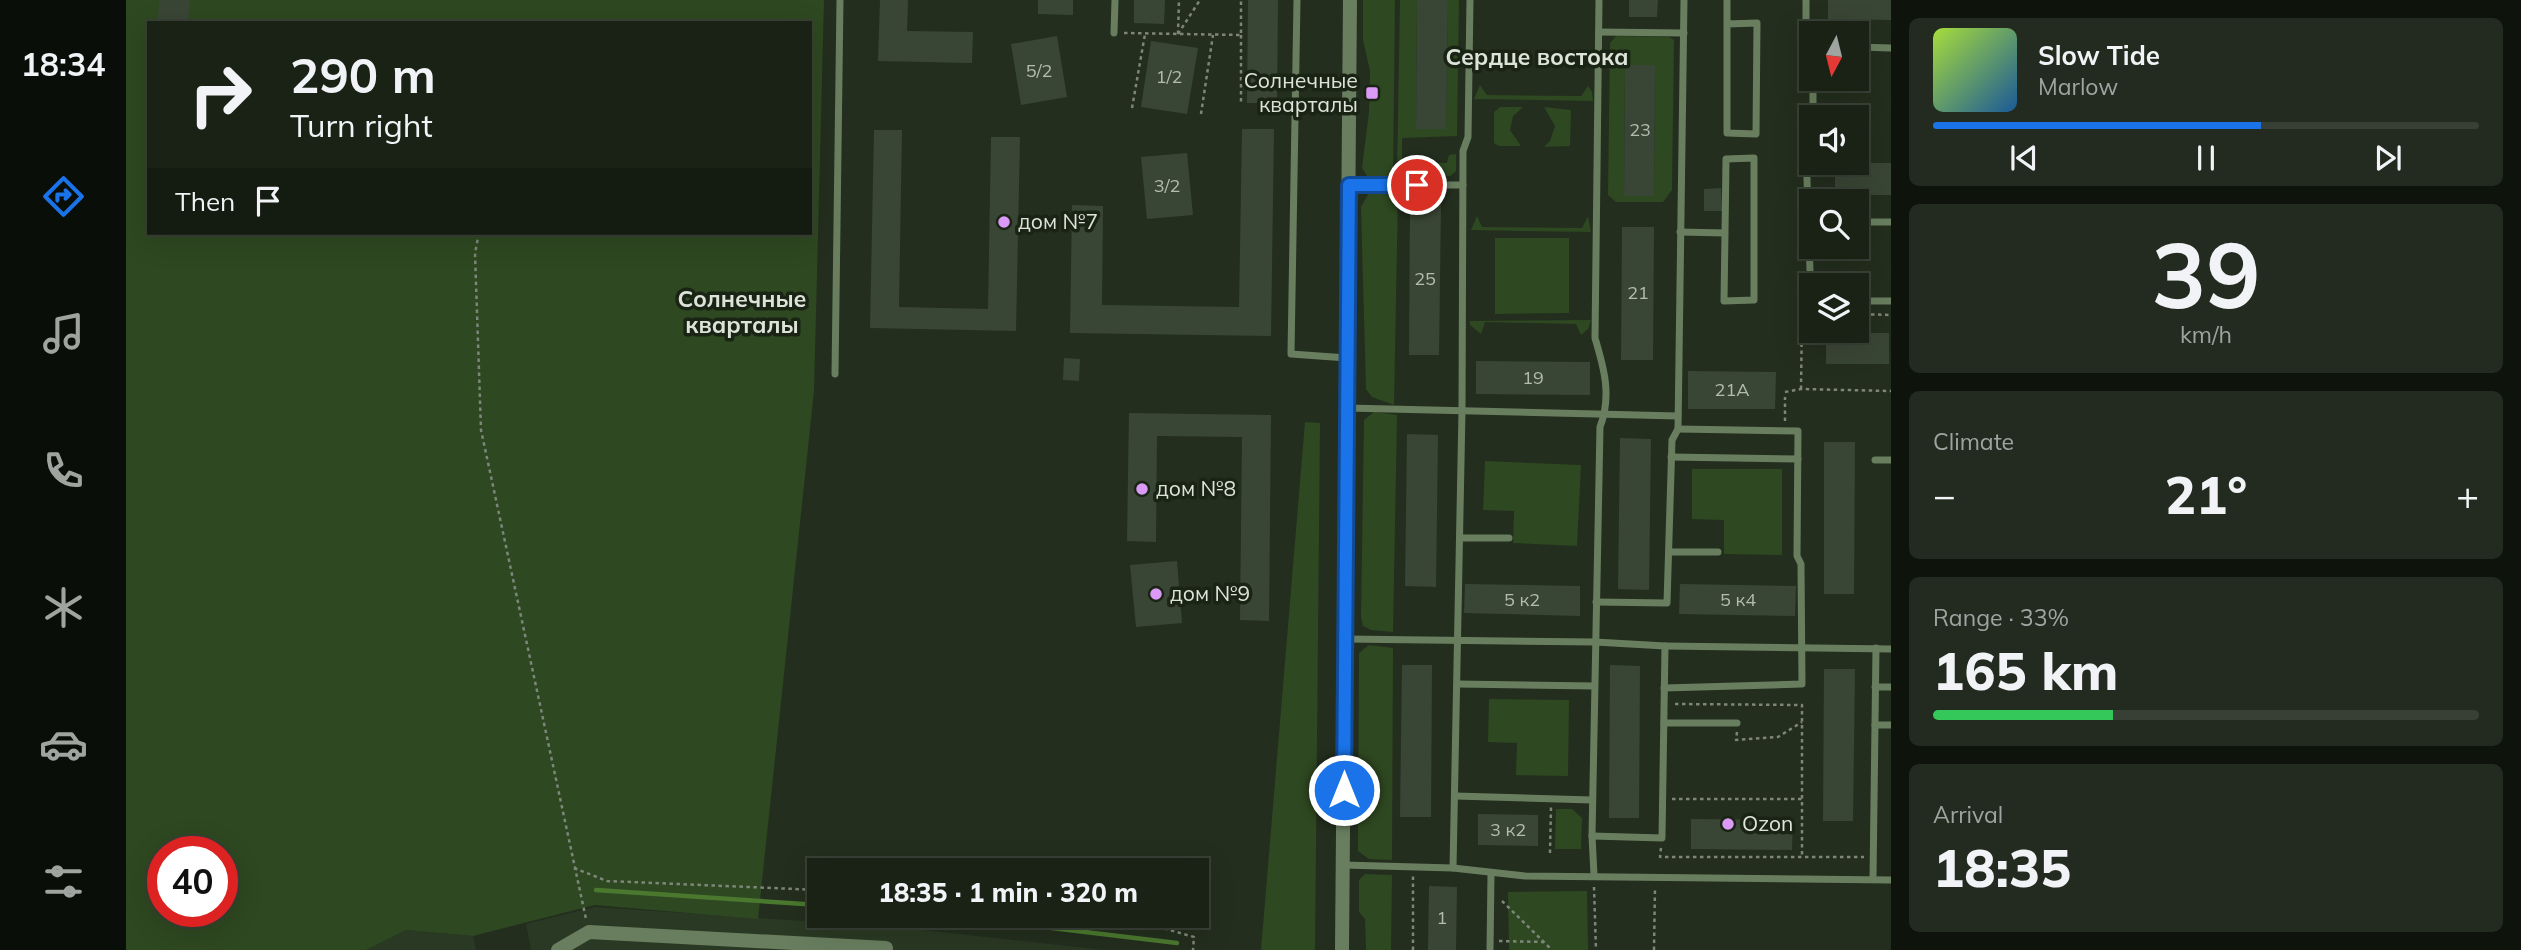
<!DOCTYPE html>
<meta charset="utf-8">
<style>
body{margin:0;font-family:Mulish,sans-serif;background:#232a1f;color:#f1f3f6;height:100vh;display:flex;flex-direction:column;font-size:26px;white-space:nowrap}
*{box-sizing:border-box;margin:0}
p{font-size:23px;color:#9fa4a1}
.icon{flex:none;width:38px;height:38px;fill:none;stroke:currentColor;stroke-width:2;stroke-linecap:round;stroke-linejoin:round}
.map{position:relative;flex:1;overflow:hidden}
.details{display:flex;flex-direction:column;gap:18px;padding:18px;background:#0e130c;width:630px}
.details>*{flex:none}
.hud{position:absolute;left:21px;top:21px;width:665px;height:214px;border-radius:0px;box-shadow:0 7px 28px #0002,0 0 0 2px #383f35;background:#1a2216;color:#f1f3f6;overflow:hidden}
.needle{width:46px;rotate:187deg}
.tools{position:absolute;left:1673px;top:21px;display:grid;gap:14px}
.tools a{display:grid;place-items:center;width:70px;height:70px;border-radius:0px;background:#1a2216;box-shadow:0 7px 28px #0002,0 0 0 2px #383f35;font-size:35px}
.speed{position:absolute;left:21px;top:836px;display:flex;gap:14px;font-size:35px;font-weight:700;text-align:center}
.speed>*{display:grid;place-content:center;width:91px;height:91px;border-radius:50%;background:#1a2216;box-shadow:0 7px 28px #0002,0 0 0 2px #383f35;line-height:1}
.speed .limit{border:10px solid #d22;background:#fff;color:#111}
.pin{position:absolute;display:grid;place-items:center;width:60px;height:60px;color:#fff;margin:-30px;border:4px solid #fff;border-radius:50%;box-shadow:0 2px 7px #0007}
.me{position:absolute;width:77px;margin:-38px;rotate:0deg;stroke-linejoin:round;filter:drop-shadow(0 0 5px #0008)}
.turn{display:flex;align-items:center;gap:24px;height:147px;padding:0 28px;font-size:32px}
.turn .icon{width:91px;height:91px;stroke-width:2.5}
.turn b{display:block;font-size:49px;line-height:60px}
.then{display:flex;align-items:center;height:66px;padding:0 28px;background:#0003;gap:14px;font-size:26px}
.big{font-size:52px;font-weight:800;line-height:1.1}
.details .card{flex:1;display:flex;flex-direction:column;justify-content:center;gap:10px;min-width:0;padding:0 24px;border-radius:10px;background:#232a1f}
.details .dial{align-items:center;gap:0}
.dial b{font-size:91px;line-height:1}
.song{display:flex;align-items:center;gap:21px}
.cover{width:84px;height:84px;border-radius:10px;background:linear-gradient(135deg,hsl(80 70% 55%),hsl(210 70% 35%))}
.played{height:7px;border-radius:4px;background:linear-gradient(90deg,#1a73e8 60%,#383f35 60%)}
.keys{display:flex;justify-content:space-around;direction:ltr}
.heat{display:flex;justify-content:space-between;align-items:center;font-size:38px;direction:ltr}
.charge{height:10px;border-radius:5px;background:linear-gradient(90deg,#34c759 33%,#383f35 0)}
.trip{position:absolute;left:681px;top:858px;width:402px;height:70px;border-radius:0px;background:#1a2216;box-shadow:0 7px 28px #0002,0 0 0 2px #383f35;font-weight:800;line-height:70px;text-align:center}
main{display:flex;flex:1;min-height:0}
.tab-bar{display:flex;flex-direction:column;width:126px;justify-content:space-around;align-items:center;background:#0a0e09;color:#9fa4a1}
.tab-bar .icon{width:49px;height:49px}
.tab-bar .selected{color:#1a73e8}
.tab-bar b{font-size:32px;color:#f1f3f6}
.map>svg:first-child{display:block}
.built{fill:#2a3923}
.green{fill:#2e4821;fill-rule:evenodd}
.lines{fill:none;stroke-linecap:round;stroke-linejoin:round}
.stream{stroke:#4a782e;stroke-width:4.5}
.building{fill:#3a4635}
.path{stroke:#7d8679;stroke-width:2.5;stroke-dasharray:3.5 3.5;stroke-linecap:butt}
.service{stroke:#697e5f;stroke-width:7}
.minor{stroke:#697e5f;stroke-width:14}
.tertiary{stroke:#697e5f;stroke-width:14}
.route-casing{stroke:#114b97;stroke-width:18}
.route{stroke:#1a73e8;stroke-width:12}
.poi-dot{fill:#db9af6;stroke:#1a2414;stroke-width:2.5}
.labels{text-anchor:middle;stroke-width:7;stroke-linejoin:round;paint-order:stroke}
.number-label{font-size:18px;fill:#b4bcb0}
.poi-label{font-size:21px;fill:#dce3d9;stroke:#1a2414;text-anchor:start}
.neighbourhood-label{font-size:23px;font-weight:bold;fill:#dce3d9;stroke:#1a2414}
</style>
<main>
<nav class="tab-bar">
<b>18:34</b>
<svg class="icon selected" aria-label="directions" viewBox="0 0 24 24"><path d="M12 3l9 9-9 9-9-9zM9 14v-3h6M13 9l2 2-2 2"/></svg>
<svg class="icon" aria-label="music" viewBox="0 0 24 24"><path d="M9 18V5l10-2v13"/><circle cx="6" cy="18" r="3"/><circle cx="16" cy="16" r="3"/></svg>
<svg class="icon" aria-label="phone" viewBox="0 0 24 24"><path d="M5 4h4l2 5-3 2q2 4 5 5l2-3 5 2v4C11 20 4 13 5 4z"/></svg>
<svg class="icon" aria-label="climate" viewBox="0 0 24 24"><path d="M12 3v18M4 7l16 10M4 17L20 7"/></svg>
<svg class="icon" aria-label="car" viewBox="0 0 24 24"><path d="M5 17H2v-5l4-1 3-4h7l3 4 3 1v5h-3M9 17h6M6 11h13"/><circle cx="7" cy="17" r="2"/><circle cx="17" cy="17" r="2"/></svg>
<svg class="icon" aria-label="filters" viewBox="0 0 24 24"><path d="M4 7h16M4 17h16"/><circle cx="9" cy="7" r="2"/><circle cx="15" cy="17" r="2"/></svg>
</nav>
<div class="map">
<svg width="1765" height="950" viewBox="0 0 1765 950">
<rect width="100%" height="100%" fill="#232e1e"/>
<!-- built -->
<g class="built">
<path d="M469,907L769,927L978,950H405L400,924Z"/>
<path d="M280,930L347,936L350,950H240Z"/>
</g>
<!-- green -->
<g class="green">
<path d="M0,0H698L688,391L632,919L469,905L347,936L280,930L240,950H0ZM23,23H684V233H23ZM37,852H96V912H37Z"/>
<path d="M1237,0H1269L1267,179L1241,176L1236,168L1243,112L1244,71L1237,40Z"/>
<path d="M1274,0H1291L1290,128L1320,129L1322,0H1333L1331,136L1276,138V163H1321L1323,155L1330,154V171L1324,176L1271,175Z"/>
<path d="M1490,36L1543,37L1548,40L1546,190L1537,202H1490L1482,195L1484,43ZM1499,65H1529L1528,196L1498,195Z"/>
<path d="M1354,85L1361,95L1455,96L1462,86L1466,92L1467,101L1348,99Z"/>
<path d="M1374,107H1397L1387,116L1384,130L1395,146H1373L1368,143V112Z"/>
<path d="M1418,107L1445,110L1444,146L1418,147L1424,141L1429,126Z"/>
<path d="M1244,191H1272L1268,405L1246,397L1240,389L1235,207Z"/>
<path d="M1351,216L1356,227L1456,228L1462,216L1465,232L1345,230Z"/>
<path d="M1369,238H1443V313L1369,314Z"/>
<path d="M1465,320L1462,329L1455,335L1450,324L1359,322L1355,334L1344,325V321Z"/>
<path d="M1248,412L1271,415L1267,632L1245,630L1237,626L1235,617L1238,420Z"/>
<path d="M1179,422L1194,423L1189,950H1135Z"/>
<path d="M1359,461L1455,465L1451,546L1387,543L1388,511L1357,510Z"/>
<path d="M1566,469H1656V555L1598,554V520L1566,519Z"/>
<path d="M1243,645L1267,648L1266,860L1243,859L1232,851L1233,653Z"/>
<path d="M1363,699L1443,700L1442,776L1390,775L1391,743L1362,742Z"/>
<path d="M1430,809H1446L1456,818L1455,849H1429Z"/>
<path d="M1239,874L1266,875L1265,950H1240L1239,919L1233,912V880Z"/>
<path d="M1461,891L1462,950H1383L1382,892Z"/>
</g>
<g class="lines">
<!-- stream -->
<g class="stream">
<path d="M470,890L693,905"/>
<path d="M817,915L1051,943"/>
</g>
</g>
<!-- building -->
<g class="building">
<path d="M33,0H64L62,23H32Z"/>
<path d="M754,0H782L781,31L847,32L846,63L752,61Z"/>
<path d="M912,0H947V15L912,14Z"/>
<path d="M1008,0H1039L1038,24L1008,23Z"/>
<path d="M1122,0H1152L1151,103H1121Z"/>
<path d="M1291,0H1322L1320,129H1290Z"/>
<path d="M1503,0H1532L1531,17H1503Z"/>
<path d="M1702,0H1765V20L1702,19Z"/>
<path d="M931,36L941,97L895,105L885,44Z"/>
<path d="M1025,41L1072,48L1061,114L1015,107Z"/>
<path d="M1499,65H1529L1528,196H1498Z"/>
<path d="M1116,129H1148L1145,336L944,333L946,205L977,206L976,305L1113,307Z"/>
<path d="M748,130H776L773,307L862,309L865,137H894L890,331L744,328Z"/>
<path d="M1061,153L1067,215L1021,219L1015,157Z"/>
<rect x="1709" y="163" width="56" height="32"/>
<path d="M1595,188L1596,211H1578V189Z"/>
<path d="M1284,203L1315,204L1313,355H1283Z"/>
<path d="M1496,227H1528L1527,360H1495Z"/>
<rect x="1700" y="333" width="63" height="31"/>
<path d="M938,358L954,359L953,381L937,380Z"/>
<path d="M1350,361L1464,362V395L1350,394Z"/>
<path d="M1562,371L1650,372L1649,409H1562Z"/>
<path d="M1003,413L1145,415L1143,621L1114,620L1116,437L1031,436L1030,542L1001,541Z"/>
<path d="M1281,434L1312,435L1310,587L1279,586Z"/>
<path d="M1494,438L1525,439L1523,590L1492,589Z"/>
<path d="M1698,442H1729L1728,594H1698Z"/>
<path d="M1051,561L1056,623L1010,627L1004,565Z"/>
<path d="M1339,584L1454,586V616L1338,613Z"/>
<path d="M1554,584L1670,586L1669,616L1553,614Z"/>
<path d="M1276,665H1306L1305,817H1274Z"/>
<path d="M1484,665L1514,666L1513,818H1483Z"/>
<path d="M1698,669H1729L1727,821H1697Z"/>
<path d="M1352,814L1412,815V846L1352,845Z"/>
<path d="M1565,819L1667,820L1666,850L1565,849Z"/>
<path d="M1303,886L1331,887L1330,950H1302Z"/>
</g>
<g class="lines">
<!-- path -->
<g class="path">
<path d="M998,33L1115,35V0"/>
<path d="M1052,34L1074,0"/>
<path d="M1052,34L1053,0"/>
<path d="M1115,35V104"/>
<path d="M1006,108L1019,34"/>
<path d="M1075,114L1087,35"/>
<path d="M353,233L349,253L355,430L460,919"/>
<path d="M1676,314H1685"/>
<path d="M1731,314L1765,315"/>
<path d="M1675,389L1676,314L1679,309"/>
<path d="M1659,392L1675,389L1765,391"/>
<path d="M1659,421V397"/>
<path d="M1549,704L1676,705V857"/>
<path d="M1611,732L1610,740L1652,737L1676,722"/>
<path d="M1546,799H1676"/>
<path d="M1535,848L1534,857H1738"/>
<path d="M1424,853L1425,807"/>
<path d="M448,868L481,881L693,890"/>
<path d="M1468,887L1470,950"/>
<path d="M1376,901L1426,950"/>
<path d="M991,915L1068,937L1067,950"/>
<path d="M1373,941L1418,942"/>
<path d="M1287,950V876"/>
<path d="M1528,950L1529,887"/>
</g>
<!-- service -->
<g class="service">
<path d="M1171,0L1165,354L1221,358"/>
<path d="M1601,0V133L1630,134L1631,23L1601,24"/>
<path d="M1680,0V35L1685,43"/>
<path d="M1473,32L1558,33"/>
<path d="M988,33L989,0"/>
<path d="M1731,47L1765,48"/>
<path d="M1687,117V79"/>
<path d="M1685,134L1680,148L1685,301"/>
<path d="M1223,185H1337"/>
<path d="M1731,222H1765"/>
<path d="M1554,232L1599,233L1598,301L1628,300V158L1600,159L1599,233"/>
<path d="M1731,301H1765"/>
<path d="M709,374L714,0"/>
<path d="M1221,408L1552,416"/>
<path d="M1545,457L1672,459"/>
<path d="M1749,460H1765"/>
<path d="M1334,538H1383"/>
<path d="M1543,552H1592"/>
<path d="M1470,602L1541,603L1546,440L1552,429L1558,0"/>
<path d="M1219,639L1469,642L1539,646L1536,838L1466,836"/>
<path d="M1539,646L1765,649"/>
<path d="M1331,684L1468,686"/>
<path d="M1749,687H1765"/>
<path d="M1538,688L1676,684L1675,564L1671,556L1672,431L1552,429"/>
<path d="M1538,723H1611"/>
<path d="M1749,725H1765"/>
<path d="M1329,796L1466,800"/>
<path d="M1217,865L1327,868L1399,876L1765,880"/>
<path d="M1327,868L1336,411L1337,151L1342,137L1344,0"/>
<path d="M1468,875L1466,836L1474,427C1486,396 1478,368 1469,338L1473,0"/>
<path d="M1747,879L1750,648"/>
<path d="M1364,950L1365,874"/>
</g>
<!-- minor -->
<path class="minor" d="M432,950L463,932L760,948"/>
<!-- tertiary -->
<path class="tertiary" d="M1216,950L1224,0"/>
</g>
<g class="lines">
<defs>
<path id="route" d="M1218,790L1223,185H1291"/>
</defs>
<!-- route casing -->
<use href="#route" class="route-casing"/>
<!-- route -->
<use href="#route" class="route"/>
</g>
<!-- markers -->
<g class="poi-dot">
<rect x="1239" y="86" width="14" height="14" rx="3.5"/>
<circle cx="878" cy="222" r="7"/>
<circle cx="1016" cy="489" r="7"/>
<circle cx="1030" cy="594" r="7"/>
<circle cx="1602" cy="824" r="7"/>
</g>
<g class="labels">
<!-- number labels -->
<g class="number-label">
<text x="913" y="77">5/2</text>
<text x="1043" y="83">1/2</text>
<text x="1514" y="136">23</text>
<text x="1041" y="192">3/2</text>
<text x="1299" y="285">25</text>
<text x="1512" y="299">21</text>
<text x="1407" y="384">19</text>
<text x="1606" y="396">21А</text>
<text x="1396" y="606">5 к2</text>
<text x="1612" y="606">5 к4</text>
<text x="1382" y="836">3 к2</text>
<text x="1316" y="924">1</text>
</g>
<!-- poi labels -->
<g class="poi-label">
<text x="1232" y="88" text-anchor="end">Солнечные<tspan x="1232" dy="24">кварталы</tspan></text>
<text x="892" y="229">дом №7</text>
<text x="1030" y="496">дом №8</text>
<text x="1044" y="601">дом №9</text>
<text x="1616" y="831">Ozon</text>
</g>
<!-- neighbourhood labels -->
<g class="neighbourhood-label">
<text x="1411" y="65">Сердце востока</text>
<text x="616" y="307">Солнечные<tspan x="616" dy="26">кварталы</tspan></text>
</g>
</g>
</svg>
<div class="tools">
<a><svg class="needle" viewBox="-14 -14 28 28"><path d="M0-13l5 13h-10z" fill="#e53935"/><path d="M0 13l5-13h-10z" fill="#9fa4a1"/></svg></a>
<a><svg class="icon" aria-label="sound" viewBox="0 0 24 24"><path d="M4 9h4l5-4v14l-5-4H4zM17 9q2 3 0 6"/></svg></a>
<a><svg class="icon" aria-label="search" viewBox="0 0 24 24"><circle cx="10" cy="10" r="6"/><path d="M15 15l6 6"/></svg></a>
<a><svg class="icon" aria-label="layers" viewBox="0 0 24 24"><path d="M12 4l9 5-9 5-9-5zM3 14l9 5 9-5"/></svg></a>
</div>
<div class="speed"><div class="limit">40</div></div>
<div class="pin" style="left:1291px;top:185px;background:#d93025"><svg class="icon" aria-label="arrive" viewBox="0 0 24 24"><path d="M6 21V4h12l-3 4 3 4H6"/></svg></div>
<svg class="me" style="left:1218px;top:790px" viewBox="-20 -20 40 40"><circle r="17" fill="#1a73e8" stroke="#fff" stroke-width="3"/><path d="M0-11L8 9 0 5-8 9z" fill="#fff"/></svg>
<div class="trip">18:35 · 1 min · 320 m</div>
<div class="hud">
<div class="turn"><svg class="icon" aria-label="right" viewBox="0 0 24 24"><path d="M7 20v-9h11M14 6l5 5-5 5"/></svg><div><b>290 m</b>Turn right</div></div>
<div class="then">Then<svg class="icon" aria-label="arrive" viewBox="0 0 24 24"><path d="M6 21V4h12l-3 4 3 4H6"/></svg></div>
</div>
</div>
<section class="details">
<div class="card">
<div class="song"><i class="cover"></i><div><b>Slow Tide</b><p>Marlow</p></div></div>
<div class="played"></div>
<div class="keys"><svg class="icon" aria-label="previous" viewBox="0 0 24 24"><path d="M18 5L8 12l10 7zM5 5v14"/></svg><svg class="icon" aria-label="pause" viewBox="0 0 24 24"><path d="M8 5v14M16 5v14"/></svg><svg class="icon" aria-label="next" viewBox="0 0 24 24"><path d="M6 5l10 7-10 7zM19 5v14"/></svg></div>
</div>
<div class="card dial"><b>39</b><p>km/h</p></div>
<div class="card"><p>Climate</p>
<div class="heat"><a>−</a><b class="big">21°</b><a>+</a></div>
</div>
<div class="card"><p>Range · 33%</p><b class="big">165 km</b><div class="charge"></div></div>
<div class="card"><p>Arrival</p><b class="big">18:35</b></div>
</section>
</main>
